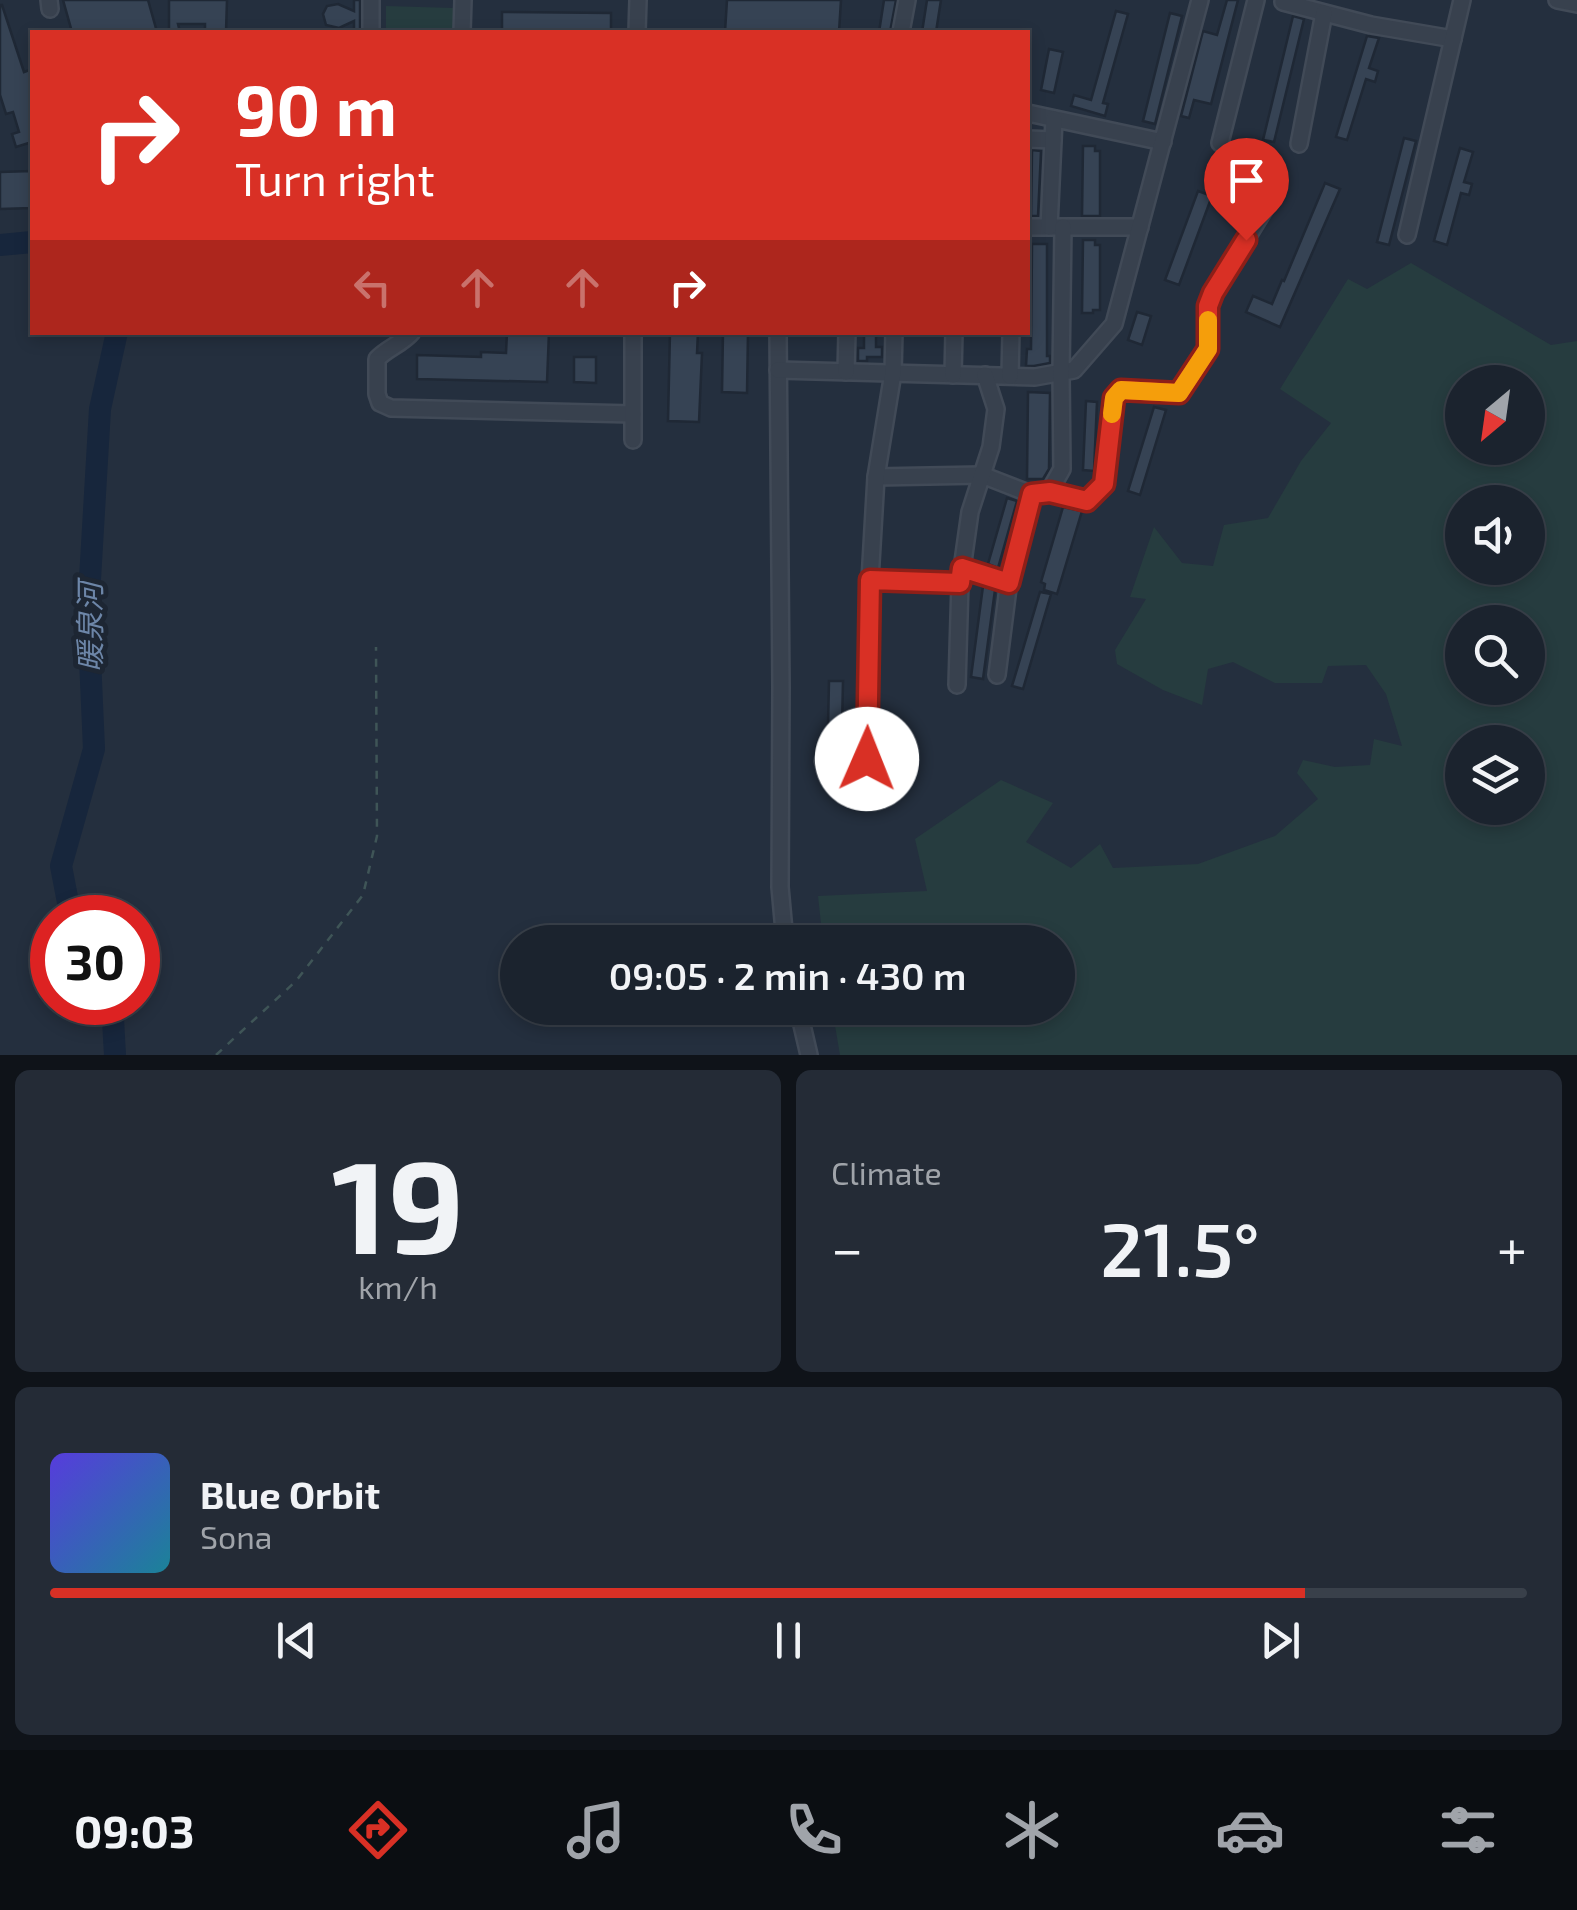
<!DOCTYPE html>
<meta charset="utf-8">
<style>
body{margin:0;font-family:"Exo 2","Noto Sans SC",sans-serif;background:#242b36;color:#f1f3f6;height:100vh;display:flex;flex-direction:column;font-size:38px;white-space:nowrap}
*{box-sizing:border-box;margin:0}
p{font-size:32px;color:#a0a4aa}
.icon{flex:none;width:55px;height:55px;fill:none;stroke:currentColor;stroke-width:2;stroke-linecap:round;stroke-linejoin:round}
.map{position:relative;height:1055px;overflow:hidden}
.sheet{display:flex;flex-direction:column;gap:15px;padding:15px;background:#0f1319;flex:1}
.sheet>*{flex:none}
.banner{position:absolute;left:30px;top:30px;width:1000px;height:305px;border-radius:0px;box-shadow:0 5px 15px #0003,0 0 0 2px #39404a;background:#d93025;color:#fff;overflow:hidden}
.needle{width:65px;rotate:209deg}
.controls{position:absolute;left:1445px;top:365px;display:grid;gap:20px}
.controls a{display:grid;place-items:center;width:100px;height:100px;border-radius:50%;background:#1b232e;box-shadow:0 5px 15px #0003,0 0 0 2px #39404a;font-size:50px}
.speed{position:absolute;left:30px;top:895px;display:flex;gap:20px;font-size:50px;font-weight:700;text-align:center}
.speed>*{display:grid;place-content:center;width:130px;height:130px;border-radius:50%;background:#1b232e;box-shadow:0 5px 15px #0003,0 0 0 2px #39404a;line-height:1}
.speed .limit{border:15px solid #d22;background:#fff;color:#111}
.pin{position:absolute;display:grid;place-items:center;width:85px;height:85px;color:#fff;margin:-102px -42px;border-radius:50% 50% 50% 0;rotate:-45deg;box-shadow:0 0 10px #0007}
.pin .icon{rotate:45deg}
.me{position:absolute;width:110px;margin:-55px;rotate:1deg;stroke-linejoin:round;filter:drop-shadow(0 0 8px #0008)}
.turn{display:flex;align-items:center;gap:35px;height:210px;padding:0 40px;font-size:45px}
.turn .icon{width:130px;height:130px;stroke-width:2.5}
.turn b{display:block;font-size:70px;line-height:85px}
.lanes{display:flex;align-items:center;height:95px;padding:0 40px;background:#0003;justify-content:center;gap:50px;direction:ltr}
.lanes .off{opacity:.35}
.big{font-size:75px;font-weight:600;line-height:1.1}
.sheet .widget{flex:1;display:flex;flex-direction:column;justify-content:center;gap:15px;min-width:0;padding:0 35px;border-radius:15px;background:#242b36}
.sheet .dial{align-items:center;gap:0}
.dial b{font-size:130px;line-height:1}
.song{display:flex;align-items:center;gap:30px}
.cover{width:120px;height:120px;border-radius:15px;background:linear-gradient(135deg,hsl(250 70% 55%),hsl(190 70% 35%))}
.played{height:10px;border-radius:5px;background:linear-gradient(90deg,#d93025 85%,#39404a 85%)}
.keys{display:flex;justify-content:space-around;direction:ltr}
.heat{display:flex;justify-content:space-between;align-items:center;font-size:55px;direction:ltr}
.sheet .tiles{flex:1;display:grid;gap:15px;grid-template-columns:1fr 1fr}
.widget:last-child{grid-column:span 2}
.trip{position:absolute;left:500px;top:925px;width:575px;height:100px;border-radius:50px;background:#1b232e;box-shadow:0 5px 15px #0003,0 0 0 2px #39404a;font-weight:600;line-height:100px;text-align:center}
.tabs{display:flex;height:160px;justify-content:space-around;align-items:center;background:#0b0e12;color:#a0a4aa}
.tabs .icon{width:70px;height:70px}
.tabs .selected{color:#d93025}
.tabs b{font-size:45px;color:#f1f3f6}
.map>svg:first-child{display:block}
.green{fill:#263c3f;fill-rule:evenodd}
.lines{fill:none;stroke-linecap:round;stroke-linejoin:round}
.river{stroke:#17263c;stroke-width:22}
.building{fill:#364354;stroke:#1f2835;stroke-width:2.5}
.minor-casing{stroke:#414a57;stroke-width:20}
.path{stroke:#3f5557;stroke-width:2.5;stroke-dasharray:8 8;stroke-linecap:butt}
.minor{stroke:#38414e;stroke-width:15}
.route-casing{stroke:#8d1f18;stroke-width:25}
.route{stroke:#d93025;stroke-width:18}
.slow{stroke:#f59e0b;stroke-width:18}
.labels{text-anchor:middle;stroke-width:10;stroke-linejoin:round;paint-order:stroke}
.water-label{font-size:30px;font-style:italic;fill:#6d86a8;stroke:#1d2633}
</style>
<div class="map">
<svg width="1577" height="1055" viewBox="0 0 1577 1055">
<rect width="100%" height="100%" fill="#242f3e"/>
<!-- green -->
<g class="green">
<path d="M386,6L453,8V32H386Z"/>
<path d="M1411,263L1551,345L1577,341V1055H840L832,1008H1058V942H823L818,896L927,891L915,839L1001,780L1053,803L1026,842L1071,868L1100,844L1113,868L1198,864L1275,836L1318,799L1297,773L1303,760L1335,767L1370,765L1374,739L1402,746L1386,694L1366,665L1328,666L1322,683H1275L1233,662L1208,669L1202,705L1163,690L1117,664L1115,650L1146,599L1130,597L1154,527L1182,563L1213,566L1224,525L1268,518L1301,461L1331,423L1280,389L1348,279L1367,289ZM1462,382H1528V448H1462ZM1462,502H1528V568H1462ZM1462,622H1528V688H1462ZM1462,742H1528V808H1462Z"/>
</g>
<g class="lines">
<!-- river -->
<g class="river">
<path d="M0,245L32,242"/>
<path d="M71,918L61,866L94,749L88,613L100,409L117,332"/>
<path d="M112,1002L115,1055"/>
</g>
</g>
<!-- building -->
<g class="building">
<path d="M63,0H148L157,32H72Z"/>
<path d="M169,0H227L226,32H205V24H178L180,32H169Z"/>
<path d="M354,0H360V32H354V21L339,28L326,25L323,14L327,6L338,4L354,11Z"/>
<path d="M727,0H841L839,32H725Z"/>
<path d="M884,0H896L890,32H879Z"/>
<path d="M927,0H941L936,32H922Z"/>
<path d="M1227,0H1238L1211,104L1194,100L1189,118L1181,116L1203,31L1217,35Z"/>
<path d="M0,5H2L24,72L32,69V142L16,147L12,134L19,132L13,112L6,114L0,95Z"/>
<path d="M1116,11L1128,14L1103,103L1108,104L1105,116L1071,106L1074,95L1091,100Z"/>
<path d="M502,12L611,13V32H502Z"/>
<path d="M1170,13L1182,16L1155,124L1143,121Z"/>
<path d="M1293,16L1304,19L1274,142L1263,140Z"/>
<path d="M1367,36L1379,38L1369,68L1378,71L1375,82L1366,79L1347,140L1336,137Z"/>
<path d="M1049,49L1063,52L1054,93L1041,90Z"/>
<path d="M1404,138L1416,141L1389,245L1377,242Z"/>
<path d="M1083,146H1095V151H1100V216H1082Z"/>
<path d="M1460,148L1473,152L1464,182L1472,184L1469,195L1461,193L1447,245L1434,241Z"/>
<path d="M1032,150L1041,151L1038,216H1031Z"/>
<path d="M32,171V208L0,209V172Z"/>
<path d="M1325,183L1340,189L1280,327L1246,312L1253,296L1272,304L1282,280L1284,281Z"/>
<path d="M1198,191L1212,196L1179,285L1165,280Z"/>
<path d="M1083,240H1095V245H1100V310H1093V313H1082Z"/>
<path d="M1032,244H1047V356H1050V363L1034,366H1026L1027,349H1031Z"/>
<path d="M1137,312L1151,316L1142,345L1128,340Z"/>
<path d="M507,332H549L547,382L417,379V355L481,357V352L506,353Z"/>
<path d="M670,332H698L697,353H702L699,422L668,421Z"/>
<path d="M723,332H748L747,393L722,392Z"/>
<path d="M864,332H876V347H882V357H867V361H858V348H864Z"/>
<path d="M574,357H596V383L574,382Z"/>
<path d="M1028,392L1050,393L1049,469L1043,479H1027Z"/>
<path d="M1086,401L1097,402L1094,471L1083,470Z"/>
<path d="M1154,407L1166,410L1140,495L1128,491Z"/>
<path d="M1007,498L1017,501L998,568L988,564Z"/>
<path d="M1063,507L1082,511L1057,594L1044,590L1045,584L1041,582Z"/>
<path d="M983,586L995,590L983,679L971,677Z"/>
<path d="M1040,592L1051,594L1023,689L1012,686Z"/>
<path d="M829,681H843L842,727H828Z"/>
</g>
<g class="lines">
<defs>
<g id="minor">
<path d="M49,0L50,9"/>
<path d="M371,0V32"/>
<path d="M1557,0L1577,4"/>
<path d="M1283,2L1371,25L1453,39"/>
<path d="M462,32L463,0"/>
<path d="M637,32L638,0"/>
<path d="M901,32L907,0"/>
<path d="M1028,113L1163,142"/>
<path d="M1028,139L1053,140"/>
<path d="M1220,143L1256,0"/>
<path d="M1299,144L1324,13"/>
<path d="M1028,227H1140"/>
<path d="M1049,227L1054,119"/>
<path d="M1407,235L1462,0"/>
<path d="M412,332C402,344 387,348 377,359V394L380,403L391,408L633,414"/>
<path d="M633,332V440"/>
<path d="M778,332L781,687L780,887L785,942"/>
<path d="M778,370L1035,377L1074,370L1114,324L1200,0"/>
<path d="M846,372L847,332"/>
<path d="M953,375L954,332"/>
<path d="M1010,376L1011,332"/>
<path d="M876,477L982,475L1031,494"/>
<path d="M1049,492L1087,501L1105,484L1114,398L1121,390L1179,393L1208,349V306L1213,293L1278,187"/>
<path d="M962,568L1009,583"/>
<path d="M870,580L876,477L893,373L894,332"/>
<path d="M997,675L1008,588L1031,494L1049,492L1062,469L1061,373L1063,227"/>
<path d="M957,685L960,583L970,512L991,447L996,409L985,375"/>
<path d="M823,761L867,759L870,580L960,583"/>
<path d="M798,1008L809,1055"/>
</g>
</defs>
<!-- minor casing -->
<use href="#minor" class="minor-casing"/>
<!-- path -->
<path class="path" d="M216,1055L296,981L363,895L377,836L376,647"/>
<!-- minor -->
<use href="#minor" class="minor"/>
</g>
<g class="lines">
<defs>
<path id="route" d="M867,759L870,580L960,583L962,568L1009,583L1032,494L1050,492L1087,501L1104,484L1114,398L1121,390L1179,393L1208,349V306L1213,293L1246,240"/>
</defs>
<!-- route casing -->
<use href="#route" class="route-casing"/>
<!-- route -->
<use href="#route" class="route"/>
<!-- slow -->
<path class="slow" d="M1112,414L1114,398L1121,390L1179,393L1208,349V320"/>
</g>
<g class="labels">
<!-- water labels -->
<g class="water-label">
<text transform="translate(91 627) rotate(-90)" y="10">暖泉河</text>
</g>
</g>
</svg>
<div class="controls">
<a><svg class="needle" viewBox="-14 -14 28 28"><path d="M0-13l5 13h-10z" fill="#e53935"/><path d="M0 13l5-13h-10z" fill="#a0a4aa"/></svg></a>
<a><svg class="icon" aria-label="sound" viewBox="0 0 24 24"><path d="M4 9h4l5-4v14l-5-4H4zM17 9q2 3 0 6"/></svg></a>
<a><svg class="icon" aria-label="search" viewBox="0 0 24 24"><circle cx="10" cy="10" r="6"/><path d="M15 15l6 6"/></svg></a>
<a><svg class="icon" aria-label="layers" viewBox="0 0 24 24"><path d="M12 4l9 5-9 5-9-5zM3 14l9 5 9-5"/></svg></a>
</div>
<div class="speed"><div class="limit">30</div></div>
<div class="pin" style="left:1246px;top:240px;background:#d93025"><svg class="icon" aria-label="arrive" viewBox="0 0 24 24"><path d="M6 21V4h12l-3 4 3 4H6"/></svg></div>
<svg class="me" style="left:867px;top:759px" viewBox="-20 -20 40 40"><circle r="19" fill="#fff"/><path d="M0-13L10 11 0 6-10 11z" fill="#d93025"/></svg>
<div class="trip">09:05 · 2 min · 430 m</div>
<div class="banner">
<div class="turn"><svg class="icon" aria-label="right" viewBox="0 0 24 24"><path d="M7 20v-9h11M14 6l5 5-5 5"/></svg><div><b>90 m</b>Turn right</div></div>
<div class="lanes"><svg class="icon off" aria-label="left" viewBox="0 0 24 24"><path d="M17 20v-9H6M10 6l-5 5 5 5"/></svg><svg class="icon off" aria-label="ahead" viewBox="0 0 24 24"><path d="M12 20V5M6 11l6-6 6 6"/></svg><svg class="icon off" aria-label="ahead" viewBox="0 0 24 24"><path d="M12 20V5M6 11l6-6 6 6"/></svg><svg class="icon" aria-label="right" viewBox="0 0 24 24"><path d="M7 20v-9h11M14 6l5 5-5 5"/></svg></div>
</div>
</div>
<section class="sheet">
<div class="tiles">
<div class="widget dial"><b>19</b><p>km/h</p></div>
<div class="widget"><p>Climate</p>
<div class="heat"><a>−</a><b class="big">21.5°</b><a>+</a></div>
</div>
<div class="widget">
<div class="song"><i class="cover"></i><div><b>Blue Orbit</b><p>Sona</p></div></div>
<div class="played"></div>
<div class="keys"><svg class="icon" aria-label="previous" viewBox="0 0 24 24"><path d="M18 5L8 12l10 7zM5 5v14"/></svg><svg class="icon" aria-label="pause" viewBox="0 0 24 24"><path d="M8 5v14M16 5v14"/></svg><svg class="icon" aria-label="next" viewBox="0 0 24 24"><path d="M6 5l10 7-10 7zM19 5v14"/></svg></div>
</div>
</div>
</section>
<nav class="tabs">
<b>09:03</b>
<svg class="icon selected" aria-label="directions" viewBox="0 0 24 24"><path d="M12 3l9 9-9 9-9-9zM9 14v-3h6M13 9l2 2-2 2"/></svg>
<svg class="icon" aria-label="music" viewBox="0 0 24 24"><path d="M9 18V5l10-2v13"/><circle cx="6" cy="18" r="3"/><circle cx="16" cy="16" r="3"/></svg>
<svg class="icon" aria-label="phone" viewBox="0 0 24 24"><path d="M5 4h4l2 5-3 2q2 4 5 5l2-3 5 2v4C11 20 4 13 5 4z"/></svg>
<svg class="icon" aria-label="climate" viewBox="0 0 24 24"><path d="M12 3v18M4 7l16 10M4 17L20 7"/></svg>
<svg class="icon" aria-label="car" viewBox="0 0 24 24"><path d="M5 17H2v-5l4-1 3-4h7l3 4 3 1v5h-3M9 17h6M6 11h13"/><circle cx="7" cy="17" r="2"/><circle cx="17" cy="17" r="2"/></svg>
<svg class="icon" aria-label="filters" viewBox="0 0 24 24"><path d="M4 7h16M4 17h16"/><circle cx="9" cy="7" r="2"/><circle cx="15" cy="17" r="2"/></svg>
</nav>
